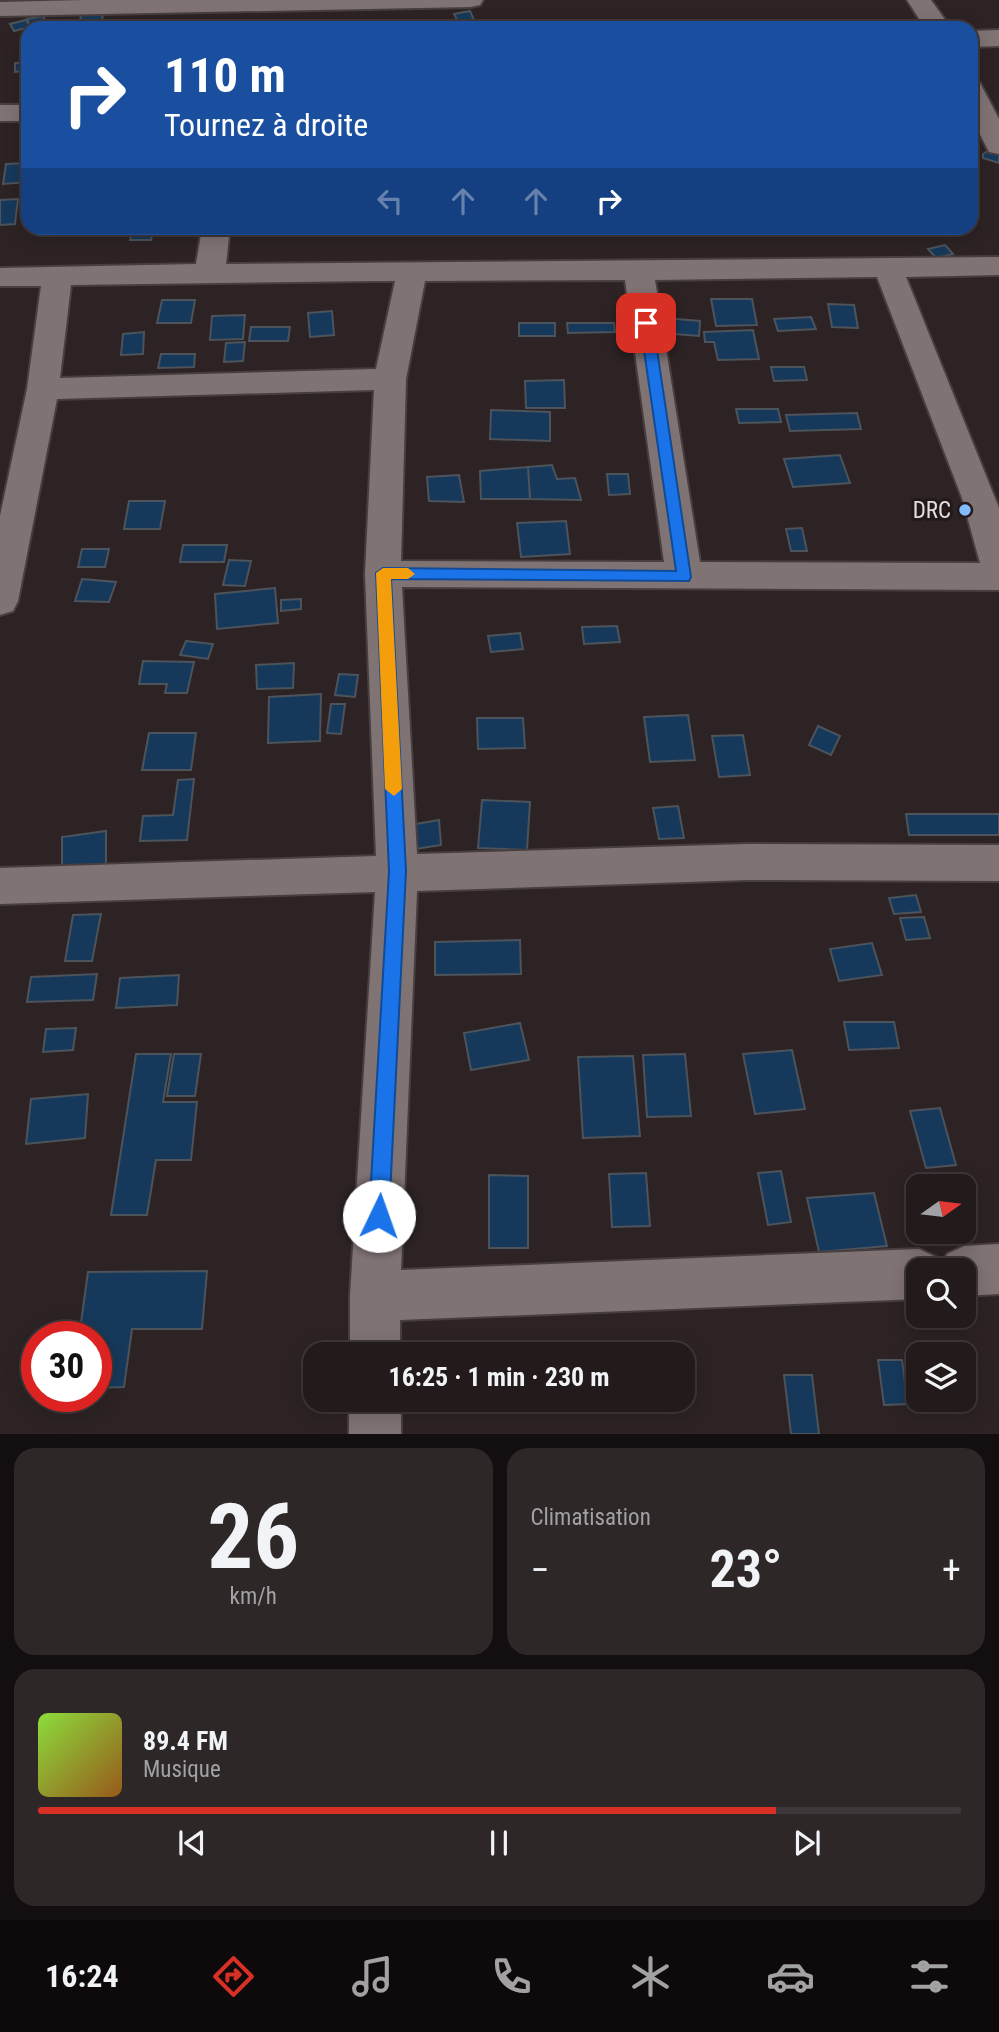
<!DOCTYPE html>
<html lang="fr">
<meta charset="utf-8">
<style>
body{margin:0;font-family:"Roboto Condensed",sans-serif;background:#2e2728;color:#f1f3f6;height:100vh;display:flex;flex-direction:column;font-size:26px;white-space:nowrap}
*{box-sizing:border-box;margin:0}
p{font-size:23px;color:#a2a1a3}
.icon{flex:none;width:38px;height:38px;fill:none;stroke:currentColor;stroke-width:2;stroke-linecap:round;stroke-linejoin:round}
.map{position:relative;height:1434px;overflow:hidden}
.sheet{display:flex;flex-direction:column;gap:14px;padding:14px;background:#130e0f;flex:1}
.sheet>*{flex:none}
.hud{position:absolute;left:21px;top:21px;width:957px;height:214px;border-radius:21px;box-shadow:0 4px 18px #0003,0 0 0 2px #3f383a;background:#1a4fa0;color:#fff;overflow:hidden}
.needle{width:46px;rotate:76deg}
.buttons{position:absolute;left:906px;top:1174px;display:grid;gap:14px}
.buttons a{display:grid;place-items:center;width:70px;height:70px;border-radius:14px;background:#221a1b;box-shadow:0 4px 18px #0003,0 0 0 2px #3f383a;font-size:35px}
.speed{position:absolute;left:21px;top:1321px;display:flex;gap:14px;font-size:35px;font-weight:700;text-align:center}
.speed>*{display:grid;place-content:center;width:91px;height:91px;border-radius:50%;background:#221a1b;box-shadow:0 4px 18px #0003,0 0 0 2px #3f383a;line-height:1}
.speed .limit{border:10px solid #d22;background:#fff;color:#111}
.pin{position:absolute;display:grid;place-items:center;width:60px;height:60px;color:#fff;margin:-30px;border-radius:14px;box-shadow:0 4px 10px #0006}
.me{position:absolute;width:77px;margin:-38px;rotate:3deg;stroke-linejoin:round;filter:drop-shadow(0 0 5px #0008)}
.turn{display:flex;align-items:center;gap:24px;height:147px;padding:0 28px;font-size:32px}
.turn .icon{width:91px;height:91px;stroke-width:2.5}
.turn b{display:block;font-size:49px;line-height:60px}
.lanes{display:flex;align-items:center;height:66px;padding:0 28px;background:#0003;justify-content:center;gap:35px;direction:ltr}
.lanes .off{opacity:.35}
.big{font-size:52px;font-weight:700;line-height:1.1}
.sheet .card{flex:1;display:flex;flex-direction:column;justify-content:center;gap:10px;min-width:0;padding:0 24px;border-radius:21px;background:#2e2728}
.sheet .dial{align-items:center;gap:0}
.dial b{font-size:91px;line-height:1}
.song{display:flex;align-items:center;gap:21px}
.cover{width:84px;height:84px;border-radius:10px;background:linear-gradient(135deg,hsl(90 70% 55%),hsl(30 70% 35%))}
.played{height:7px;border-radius:4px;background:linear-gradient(90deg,#d93025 80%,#3f383a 80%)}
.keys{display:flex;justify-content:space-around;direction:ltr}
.heat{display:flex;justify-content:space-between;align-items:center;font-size:38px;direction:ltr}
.sheet .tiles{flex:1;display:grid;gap:14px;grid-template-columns:1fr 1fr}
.card:last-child{grid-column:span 2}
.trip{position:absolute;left:303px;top:1342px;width:392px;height:70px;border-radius:21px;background:#221a1b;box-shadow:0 4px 18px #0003,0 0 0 2px #3f383a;font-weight:700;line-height:70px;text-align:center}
.tabs{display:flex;height:112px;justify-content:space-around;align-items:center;background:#0e0a0b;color:#a2a1a3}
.tabs .icon{width:49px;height:49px}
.tabs .selected{color:#d93025}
.tabs b{font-size:32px;color:#f1f3f6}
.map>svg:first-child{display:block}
.building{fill:#16395b;stroke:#4c535b;stroke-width:2}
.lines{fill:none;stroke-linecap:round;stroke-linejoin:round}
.minor-casing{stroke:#473e3f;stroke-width:4}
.minor{fill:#807374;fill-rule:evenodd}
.route{fill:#1a73e8;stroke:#114b97;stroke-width:2}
.slow{fill:#f59e0b}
.poi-dot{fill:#80bdfa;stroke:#23191a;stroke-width:2.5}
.labels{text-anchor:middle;stroke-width:6;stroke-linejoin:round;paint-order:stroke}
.poi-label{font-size:23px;fill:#e5dede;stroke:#23191a;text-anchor:end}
</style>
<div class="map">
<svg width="999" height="1434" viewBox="0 0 999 1434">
<rect width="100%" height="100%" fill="#2d2324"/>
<!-- building -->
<g class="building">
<path d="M470,11L474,20L458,22L454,14Z"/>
<path d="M103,13L102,21L80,22L81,14Z"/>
<path d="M43,16L48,26L31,28L27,19Z"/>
<path d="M26,20L30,27L14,31L10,24Z"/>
<path d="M348,20L363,25L360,28H340Z"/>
<path d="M116,22L115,28H96L98,23Z"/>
<path d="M28,62V70L15,72V63Z"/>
<path d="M990,149L999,150V163L983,158V154Z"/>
<path d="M28,163V182L3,184L6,164Z"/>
<path d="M18,199L15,224L0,225V200Z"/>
<path d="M133,228H154L151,240H130Z"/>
<path d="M945,245L953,254L936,258L928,249Z"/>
<path d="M711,299H752L757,325L716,326Z"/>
<path d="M162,300H195L191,323H157Z"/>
<path d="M828,304L854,305L858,328L832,327Z"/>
<path d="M332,311L334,335L310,337L308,313Z"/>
<path d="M245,315L243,339L210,340L212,316Z"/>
<path d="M811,317L816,329L778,331L774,319Z"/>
<path d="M664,318L700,321L699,336L662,333Z"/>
<rect x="519" y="323" width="36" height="13"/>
<path d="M567,323H614L615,332L568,333Z"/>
<path d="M251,327H290L288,341H249Z"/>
<path d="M753,330L759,359L718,360L714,342H705L704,332Z"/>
<path d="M144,332L143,354L121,355L123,334Z"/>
<path d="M245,342L243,361L224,362L226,343Z"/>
<path d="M161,354H195L194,367L158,368Z"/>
<path d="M771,367H804L807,380L774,381Z"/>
<path d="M564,380L565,408H526L525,381Z"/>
<path d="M736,409H778L781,422L739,423Z"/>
<path d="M491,410L550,412V441L490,439Z"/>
<path d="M857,413L861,429L790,431L786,415Z"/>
<path d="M840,455L850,483L793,487L784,459Z"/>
<path d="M552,465L557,479L575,478L581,500L530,499L528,467Z"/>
<path d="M528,467L530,499H481L480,471Z"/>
<path d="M607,474H628L630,494L609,495Z"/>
<path d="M459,475L464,502L429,501L427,477Z"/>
<path d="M129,501H165L160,529H124Z"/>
<path d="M566,521L570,554L521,557L517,523Z"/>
<path d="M802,528L807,551H791L786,529Z"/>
<path d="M183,545H227L224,562H180Z"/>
<path d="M82,549H109L105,567H78Z"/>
<path d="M229,560L251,561L245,586L223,585Z"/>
<path d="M82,579L116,582L109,602L75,601Z"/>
<path d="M275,588L278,623L217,629L215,594Z"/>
<path d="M301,599V609L281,611V600Z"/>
<path d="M617,626L620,642L584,644L582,627Z"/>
<path d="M520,633L523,649L491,652L488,636Z"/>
<path d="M186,641L213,644L208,659L180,655Z"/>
<path d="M143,661L194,662L187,693H165L167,684H139Z"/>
<path d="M294,663L293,688L257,689L256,665Z"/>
<path d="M339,674L358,675L355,697L335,695Z"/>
<path d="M321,694L320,741L268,743L269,697Z"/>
<path d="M331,704H345L341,734L327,733Z"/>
<path d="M688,715L695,760L650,762L644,717Z"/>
<path d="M477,718H523L525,748L478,749Z"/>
<path d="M818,726L840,736L831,755L809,745Z"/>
<path d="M149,733H196L191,770H142Z"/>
<path d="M743,735L750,775L719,777L712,736Z"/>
<path d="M194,779L187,840L140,841L143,816L173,815L178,780Z"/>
<path d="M482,800L530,802L527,850L478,848Z"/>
<path d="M678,806L684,838L659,839L653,808Z"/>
<path d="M906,814H999V835H909Z"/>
<path d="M439,820L441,845L409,850L410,825Z"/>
<path d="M106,831V865L62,871V837Z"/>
<path d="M916,895L921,912L894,914L889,898Z"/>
<path d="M101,914L92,961H65L73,915Z"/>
<path d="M924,917L930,938L906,940L900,918Z"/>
<path d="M520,940L521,974L435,975V942Z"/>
<path d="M872,943L882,975L839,981L830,949Z"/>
<path d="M97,974L93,1000L27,1002L31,977Z"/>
<path d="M179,975L177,1005L116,1008L120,978Z"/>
<path d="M844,1022H894L899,1048L849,1050Z"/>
<path d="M520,1023L529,1060L471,1070L464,1033Z"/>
<path d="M76,1028L73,1050L43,1052L46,1029Z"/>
<path d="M792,1050L805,1109L755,1114L743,1054Z"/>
<path d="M136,1054H171L163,1102H197L191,1160H156L147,1215H111Z"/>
<path d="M174,1054H201L195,1096H167Z"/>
<path d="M685,1054L691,1116L647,1117L643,1055Z"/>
<path d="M633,1056L640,1136L583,1138L578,1057Z"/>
<path d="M88,1094L85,1138L26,1144L31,1099Z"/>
<path d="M940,1108L956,1165L926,1168L910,1111Z"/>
<path d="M781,1171L791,1222L768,1225L758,1173Z"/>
<path d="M646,1173L650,1226L612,1227L609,1174Z"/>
<path d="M489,1175L528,1176V1248H489Z"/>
<path d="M874,1193L887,1246L819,1252L807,1198Z"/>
<path d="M207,1271L202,1329H132L124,1387L96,1388V1337H79L88,1272Z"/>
<path d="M878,1360H902L908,1404L884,1405Z"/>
<path d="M784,1375H812L819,1434H791Z"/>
</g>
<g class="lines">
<defs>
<g id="minor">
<path d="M84,0H483L480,5L471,7L0,16V2Z"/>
<path d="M907,0H931L951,28H925Z"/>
<path d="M999,30V46L971,47V31Z"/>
<path d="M971,81L980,83L999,119V154L989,152L971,117Z"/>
<rect x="0" y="105" width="28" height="16"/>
<path d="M202,228H230L226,264L999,257V275L906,277L999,508V590L402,587L417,854L747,844L999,845V881L747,880L417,891L401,1270L919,1249L936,1257L941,1267L947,1254L964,1246L999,1244V1294L964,1296V1270H919V1299L400,1320V1354H350V1296L375,892L0,904V868L376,856L365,574L374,390L57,399L18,601L13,611L0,615V516L27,389L41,286H0V268L196,264ZM874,277H877L962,498L980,563L700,562L655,280ZM625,280L664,562L401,561L406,379L425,281ZM375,281H395L376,369L60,378L71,285Z"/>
<rect x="349" y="1400" width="52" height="34"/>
</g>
</defs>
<!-- minor casing -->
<use href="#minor" class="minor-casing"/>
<!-- minor -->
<use href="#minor" class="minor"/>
</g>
<!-- route -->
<path class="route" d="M646,318L653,323L691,577L689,581L391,579L406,871L389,1216L386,1223L379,1226L372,1223L369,1216L389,871L376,573L383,568L676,571L640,323Z"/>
<!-- slow -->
<path class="slow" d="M383,568H408L415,574L408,579H391L402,789L394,796L385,789L376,573Z"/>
<!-- markers -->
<circle class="poi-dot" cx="965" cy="510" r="7"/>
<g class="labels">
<!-- poi labels -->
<g class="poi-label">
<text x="951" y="518">DRC</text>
</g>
</g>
</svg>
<div class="buttons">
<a><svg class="needle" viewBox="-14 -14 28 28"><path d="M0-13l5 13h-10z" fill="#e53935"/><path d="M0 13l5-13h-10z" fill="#a2a1a3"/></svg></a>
<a><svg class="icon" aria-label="search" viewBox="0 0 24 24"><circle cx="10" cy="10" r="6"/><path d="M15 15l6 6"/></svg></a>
<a><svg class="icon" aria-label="layers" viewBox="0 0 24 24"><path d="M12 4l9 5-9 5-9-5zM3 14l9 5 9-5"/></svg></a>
</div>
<div class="speed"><div class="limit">30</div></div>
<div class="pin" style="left:646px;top:323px;background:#d93025"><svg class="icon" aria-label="arrive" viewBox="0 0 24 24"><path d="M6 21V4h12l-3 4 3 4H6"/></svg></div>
<svg class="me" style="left:379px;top:1216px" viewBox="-20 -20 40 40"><circle r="19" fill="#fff"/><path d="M0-13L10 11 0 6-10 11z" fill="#1a73e8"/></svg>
<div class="trip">16:25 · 1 min · 230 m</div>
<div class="hud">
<div class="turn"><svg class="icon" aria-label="right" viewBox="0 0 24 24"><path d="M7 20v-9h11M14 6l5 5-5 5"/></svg><div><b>110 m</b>Tournez à droite</div></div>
<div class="lanes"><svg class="icon off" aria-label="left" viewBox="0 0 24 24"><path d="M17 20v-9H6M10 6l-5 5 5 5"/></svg><svg class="icon off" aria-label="ahead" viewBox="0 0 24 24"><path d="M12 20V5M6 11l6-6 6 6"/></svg><svg class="icon off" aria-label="ahead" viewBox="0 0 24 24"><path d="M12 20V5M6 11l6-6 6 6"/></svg><svg class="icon" aria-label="right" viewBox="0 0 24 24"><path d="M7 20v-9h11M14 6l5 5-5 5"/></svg></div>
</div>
</div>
<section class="sheet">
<div class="tiles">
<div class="card dial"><b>26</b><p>km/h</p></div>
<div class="card"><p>Climatisation</p>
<div class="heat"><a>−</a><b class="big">23°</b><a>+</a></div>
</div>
<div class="card">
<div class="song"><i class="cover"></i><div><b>89.4 FM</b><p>Musique</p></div></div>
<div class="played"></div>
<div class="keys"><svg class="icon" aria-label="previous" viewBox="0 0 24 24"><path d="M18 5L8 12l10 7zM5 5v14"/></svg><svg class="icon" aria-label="pause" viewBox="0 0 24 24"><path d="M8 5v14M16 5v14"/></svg><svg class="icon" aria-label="next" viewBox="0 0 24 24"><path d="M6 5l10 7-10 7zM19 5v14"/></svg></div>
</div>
</div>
</section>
<nav class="tabs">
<b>16:24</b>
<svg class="icon selected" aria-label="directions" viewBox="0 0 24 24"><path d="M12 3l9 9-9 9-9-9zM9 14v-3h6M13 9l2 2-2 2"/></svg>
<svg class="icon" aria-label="music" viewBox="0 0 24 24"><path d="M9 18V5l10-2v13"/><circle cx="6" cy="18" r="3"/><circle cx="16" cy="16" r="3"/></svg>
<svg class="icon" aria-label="phone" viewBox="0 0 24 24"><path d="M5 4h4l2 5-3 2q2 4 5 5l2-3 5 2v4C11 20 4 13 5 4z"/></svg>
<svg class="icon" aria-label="climate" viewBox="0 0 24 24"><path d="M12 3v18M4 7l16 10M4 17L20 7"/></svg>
<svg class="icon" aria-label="car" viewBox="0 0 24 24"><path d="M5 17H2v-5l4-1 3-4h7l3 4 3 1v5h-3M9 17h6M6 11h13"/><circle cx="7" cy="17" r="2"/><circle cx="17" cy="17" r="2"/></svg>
<svg class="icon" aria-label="filters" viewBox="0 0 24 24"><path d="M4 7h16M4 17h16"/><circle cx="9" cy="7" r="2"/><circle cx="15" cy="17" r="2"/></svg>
</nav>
